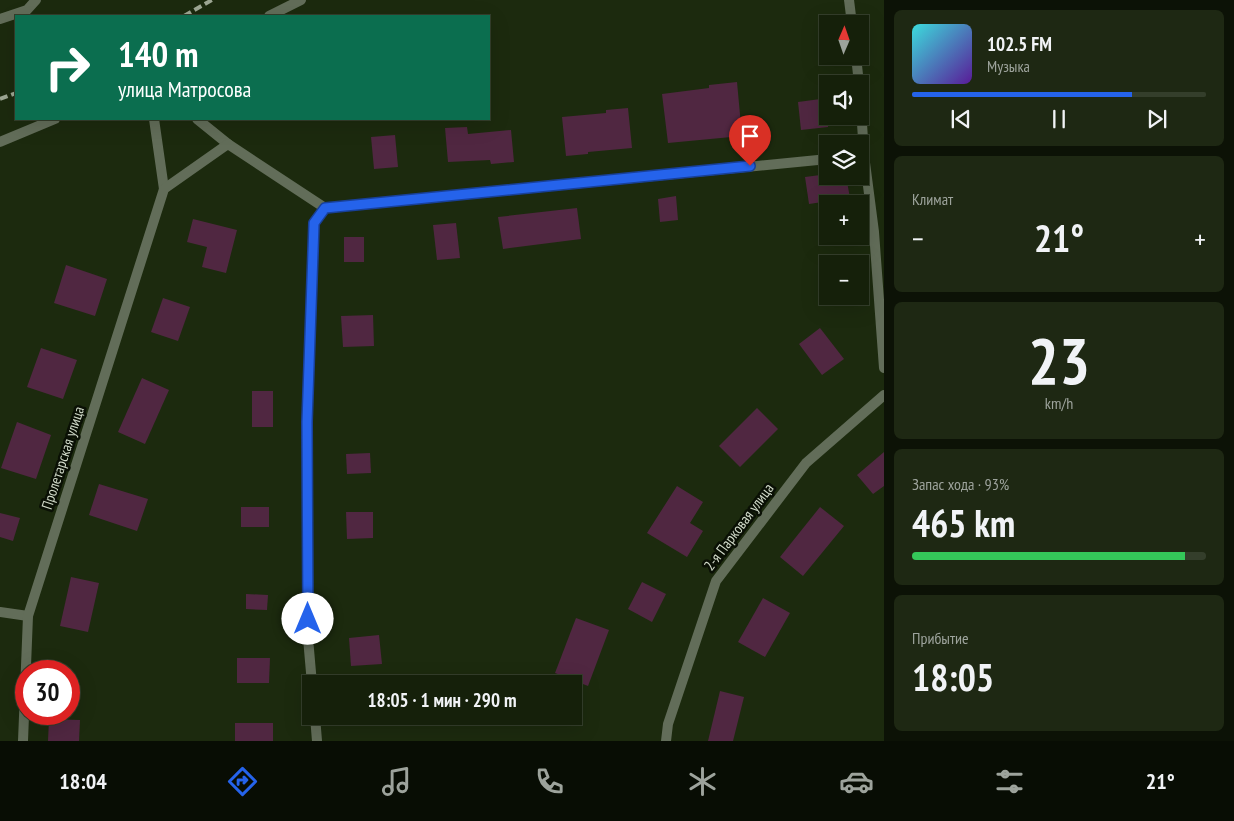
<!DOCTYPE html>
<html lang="ru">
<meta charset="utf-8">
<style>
body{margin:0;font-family:"PT Sans Narrow",sans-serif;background:#1e2813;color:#f1f3f6;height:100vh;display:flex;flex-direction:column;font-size:19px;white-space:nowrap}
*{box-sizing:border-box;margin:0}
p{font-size:16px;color:#9da39c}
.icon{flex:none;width:28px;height:28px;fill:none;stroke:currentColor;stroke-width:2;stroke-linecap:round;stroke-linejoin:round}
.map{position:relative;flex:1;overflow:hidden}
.side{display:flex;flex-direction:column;gap:10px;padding:10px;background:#0c1206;width:350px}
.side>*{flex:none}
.hud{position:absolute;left:15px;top:15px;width:475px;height:105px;border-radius:0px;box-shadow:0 5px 20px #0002,0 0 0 1px #343e2b;background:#0b6e4f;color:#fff;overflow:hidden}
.needle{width:32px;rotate:2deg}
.fabs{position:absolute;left:819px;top:15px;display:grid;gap:10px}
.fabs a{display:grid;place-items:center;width:50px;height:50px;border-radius:0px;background:#15200a;box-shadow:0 5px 20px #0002,0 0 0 1px #343e2b;font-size:25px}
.speed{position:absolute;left:15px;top:660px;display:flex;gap:10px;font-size:25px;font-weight:700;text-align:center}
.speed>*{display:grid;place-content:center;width:65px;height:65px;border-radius:50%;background:#15200a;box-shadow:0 5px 20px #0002,0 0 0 1px #343e2b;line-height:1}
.speed .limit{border:8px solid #d22;background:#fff;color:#111}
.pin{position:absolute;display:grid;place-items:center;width:42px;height:42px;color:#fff;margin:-51px -21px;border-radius:50% 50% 50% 0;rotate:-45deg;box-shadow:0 0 5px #0007}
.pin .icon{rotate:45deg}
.me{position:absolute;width:55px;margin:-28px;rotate:0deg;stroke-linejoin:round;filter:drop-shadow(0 0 4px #0008)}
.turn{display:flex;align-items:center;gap:18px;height:105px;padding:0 20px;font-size:22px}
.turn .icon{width:65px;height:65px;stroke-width:2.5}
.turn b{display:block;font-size:35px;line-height:42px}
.big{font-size:38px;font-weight:800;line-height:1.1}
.side .card{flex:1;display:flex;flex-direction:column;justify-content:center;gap:8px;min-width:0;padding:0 18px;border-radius:8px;background:#1e2813}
.side .dial{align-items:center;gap:0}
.dial b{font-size:65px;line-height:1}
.song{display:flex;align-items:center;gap:15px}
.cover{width:60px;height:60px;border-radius:8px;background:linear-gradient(135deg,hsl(180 70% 55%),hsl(270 70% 35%))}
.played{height:5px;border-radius:2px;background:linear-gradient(90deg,#2563eb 75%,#343e2b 75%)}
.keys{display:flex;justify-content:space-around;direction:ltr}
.heat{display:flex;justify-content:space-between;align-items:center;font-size:28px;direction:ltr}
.charge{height:8px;border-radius:4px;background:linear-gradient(90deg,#34c759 93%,#343e2b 0)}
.trip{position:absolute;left:302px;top:675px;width:280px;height:50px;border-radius:0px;background:#15200a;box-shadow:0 5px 20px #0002,0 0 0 1px #343e2b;font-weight:800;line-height:50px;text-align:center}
.dock{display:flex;height:80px;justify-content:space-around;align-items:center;background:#080d04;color:#9da39c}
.dock .icon{width:35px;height:35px}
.dock .selected{color:#2563eb}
.dock b{font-size:22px;color:#f1f3f6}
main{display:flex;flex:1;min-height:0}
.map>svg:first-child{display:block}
.building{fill:#502741}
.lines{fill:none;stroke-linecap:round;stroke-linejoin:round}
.service{stroke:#626d59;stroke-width:10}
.minor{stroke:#626d59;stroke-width:10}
.rail{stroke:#9da793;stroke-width:4;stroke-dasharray:8 4;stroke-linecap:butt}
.route-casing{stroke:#184099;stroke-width:12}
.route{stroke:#2563eb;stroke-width:9}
.labels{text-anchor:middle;stroke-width:5;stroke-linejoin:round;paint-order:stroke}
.street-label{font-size:15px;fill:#d1dac9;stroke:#0a1005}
</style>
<main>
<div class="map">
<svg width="884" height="741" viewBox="0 0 884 741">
<rect width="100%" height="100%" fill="#1c2a0e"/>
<!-- building -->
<g class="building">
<path d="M737,82L742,136L668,143L662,94L709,88V85Z"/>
<path d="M828,98V127L801,130L798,102Z"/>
<path d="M628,108L632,148L588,152V154L566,156L562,117L606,113V110Z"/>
<path d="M467,127L468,134L511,130L514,162L491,164L490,160L448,162L445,128Z"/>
<path d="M395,135L398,167L374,169L371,137Z"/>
<path d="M828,174V176H846L850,198L809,204L805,177Z"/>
<path d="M676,196L678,220L660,222L658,199Z"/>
<path d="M577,208L581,239L503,249L498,217Z"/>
<path d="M193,219L237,230L226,273L202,267L207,247L187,242Z"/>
<path d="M456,223L460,258L437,260L433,225Z"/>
<rect x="344" y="237" width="20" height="25"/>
<path d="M66,265L107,279L95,316L54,303Z"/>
<path d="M163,298L190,307L178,341L151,332Z"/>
<path d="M373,315L374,346L343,347L341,316Z"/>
<path d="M820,328L844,359L822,375L799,344Z"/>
<path d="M41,348L77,360L63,399L27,387Z"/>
<path d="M142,378L169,390L145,444L118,432Z"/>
<rect x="252" y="391" width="21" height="36"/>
<path d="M757,408L778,429L740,467L719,446Z"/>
<path d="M17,422L51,435L36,479L1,468Z"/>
<path d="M884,452V486L873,494L857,475Z"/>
<path d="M370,453L371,473L347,474L346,454Z"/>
<path d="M99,484L148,499L137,531L89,515Z"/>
<path d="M677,486L703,502L690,523L703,531L687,557L647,533Z"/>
<rect x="241" y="507" width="28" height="20"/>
<path d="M820,507L844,526L803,576L780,557Z"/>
<path d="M346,512H373V538L347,539Z"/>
<path d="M0,513L20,518L13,541L0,537Z"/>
<path d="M71,577L99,583L88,632L60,626Z"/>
<path d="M642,582L666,594L652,622L628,609Z"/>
<path d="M246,594L268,595L267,610L246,609Z"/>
<path d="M763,598L790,613L765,657L738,642Z"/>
<path d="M576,618L609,630L588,686L555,673Z"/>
<path d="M379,635L382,664L351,666L349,638Z"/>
<path d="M237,658H270L269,683H237Z"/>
<path d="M720,691L744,697L733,741H708Z"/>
<path d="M49,719L80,720L79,741H48Z"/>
<rect x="235" y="723" width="38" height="18"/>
</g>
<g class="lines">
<!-- service -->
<g class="service">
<path d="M269,16L301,0"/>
<path d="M0,19L27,10L36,0"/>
<path d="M154,119L164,189"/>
<path d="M197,119L228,144"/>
<path d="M0,142L55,119"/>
</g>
<!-- minor -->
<g class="minor">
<path d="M849,0L852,24"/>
<path d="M856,56L859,84"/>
<path d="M860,92L864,155L874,232L884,368"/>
<path d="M325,208L828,159"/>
<path d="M0,612L28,616"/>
<path d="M312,684L308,638L307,422L314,223L325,208"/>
<path d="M315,716L317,741"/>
<path d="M23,741L28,616L164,189L228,144L325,208"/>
<path d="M666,741L668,724L716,581L806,463L884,395"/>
</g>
<!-- rail -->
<g class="rail">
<path d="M184,16L212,0"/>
<path d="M0,99L16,93"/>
</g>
</g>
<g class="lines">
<defs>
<path id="route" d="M308,619L307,422L314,223L325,208L750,166"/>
</defs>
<!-- route casing -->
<use href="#route" class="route-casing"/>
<!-- route -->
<use href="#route" class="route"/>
</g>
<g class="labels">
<!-- street labels -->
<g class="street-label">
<text transform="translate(63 458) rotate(-72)" y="5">Пролетарская улица</text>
<text transform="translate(739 527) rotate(-53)" y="5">2-я Парковая улица</text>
</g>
</g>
</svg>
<div class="fabs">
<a><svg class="needle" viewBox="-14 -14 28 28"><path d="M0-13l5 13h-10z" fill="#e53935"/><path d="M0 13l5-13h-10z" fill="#9da39c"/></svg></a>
<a><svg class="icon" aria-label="sound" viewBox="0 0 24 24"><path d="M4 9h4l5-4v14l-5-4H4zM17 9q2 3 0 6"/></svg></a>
<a><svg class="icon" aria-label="layers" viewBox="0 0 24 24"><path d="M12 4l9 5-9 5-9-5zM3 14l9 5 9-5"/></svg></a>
<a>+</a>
<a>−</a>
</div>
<div class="speed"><div class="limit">30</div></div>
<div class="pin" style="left:750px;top:166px;background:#d93025"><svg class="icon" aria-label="arrive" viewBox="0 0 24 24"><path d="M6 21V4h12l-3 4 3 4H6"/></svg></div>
<svg class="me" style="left:308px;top:619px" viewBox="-20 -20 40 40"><circle r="19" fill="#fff"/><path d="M0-13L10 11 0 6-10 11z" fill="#2563eb"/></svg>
<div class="trip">18:05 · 1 мин · 290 m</div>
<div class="hud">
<div class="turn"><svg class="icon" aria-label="right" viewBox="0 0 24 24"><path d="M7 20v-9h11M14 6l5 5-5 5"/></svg><div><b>140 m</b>улица Матросова</div></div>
</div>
</div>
<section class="side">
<div class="card">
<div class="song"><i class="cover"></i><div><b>102.5 FM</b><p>Музыка</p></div></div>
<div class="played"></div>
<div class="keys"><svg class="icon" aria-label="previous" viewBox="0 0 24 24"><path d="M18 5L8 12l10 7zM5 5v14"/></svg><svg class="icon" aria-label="pause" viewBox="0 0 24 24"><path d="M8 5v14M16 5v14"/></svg><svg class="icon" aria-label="next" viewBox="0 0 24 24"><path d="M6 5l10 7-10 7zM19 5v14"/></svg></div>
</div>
<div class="card"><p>Климат</p>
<div class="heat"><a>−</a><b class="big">21°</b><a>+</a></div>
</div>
<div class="card dial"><b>23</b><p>km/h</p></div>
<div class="card"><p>Запас хода · 93%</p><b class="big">465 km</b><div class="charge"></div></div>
<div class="card"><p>Прибытие</p><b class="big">18:05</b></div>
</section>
</main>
<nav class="dock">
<b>18:04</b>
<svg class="icon selected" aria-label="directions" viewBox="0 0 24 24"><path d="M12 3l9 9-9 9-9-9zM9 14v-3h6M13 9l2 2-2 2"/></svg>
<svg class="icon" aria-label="music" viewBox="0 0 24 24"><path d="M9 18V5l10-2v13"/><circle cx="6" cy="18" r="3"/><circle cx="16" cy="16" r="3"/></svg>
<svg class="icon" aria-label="phone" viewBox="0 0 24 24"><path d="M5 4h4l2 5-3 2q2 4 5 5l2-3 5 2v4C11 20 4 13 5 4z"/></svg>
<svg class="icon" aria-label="climate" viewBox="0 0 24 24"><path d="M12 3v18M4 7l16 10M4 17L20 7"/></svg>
<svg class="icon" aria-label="car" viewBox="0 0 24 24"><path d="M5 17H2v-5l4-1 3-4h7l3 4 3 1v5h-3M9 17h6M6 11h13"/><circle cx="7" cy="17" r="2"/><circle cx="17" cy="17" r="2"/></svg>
<svg class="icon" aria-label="filters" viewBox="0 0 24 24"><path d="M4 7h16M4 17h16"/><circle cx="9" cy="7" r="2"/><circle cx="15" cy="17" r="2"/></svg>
<b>21°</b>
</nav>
